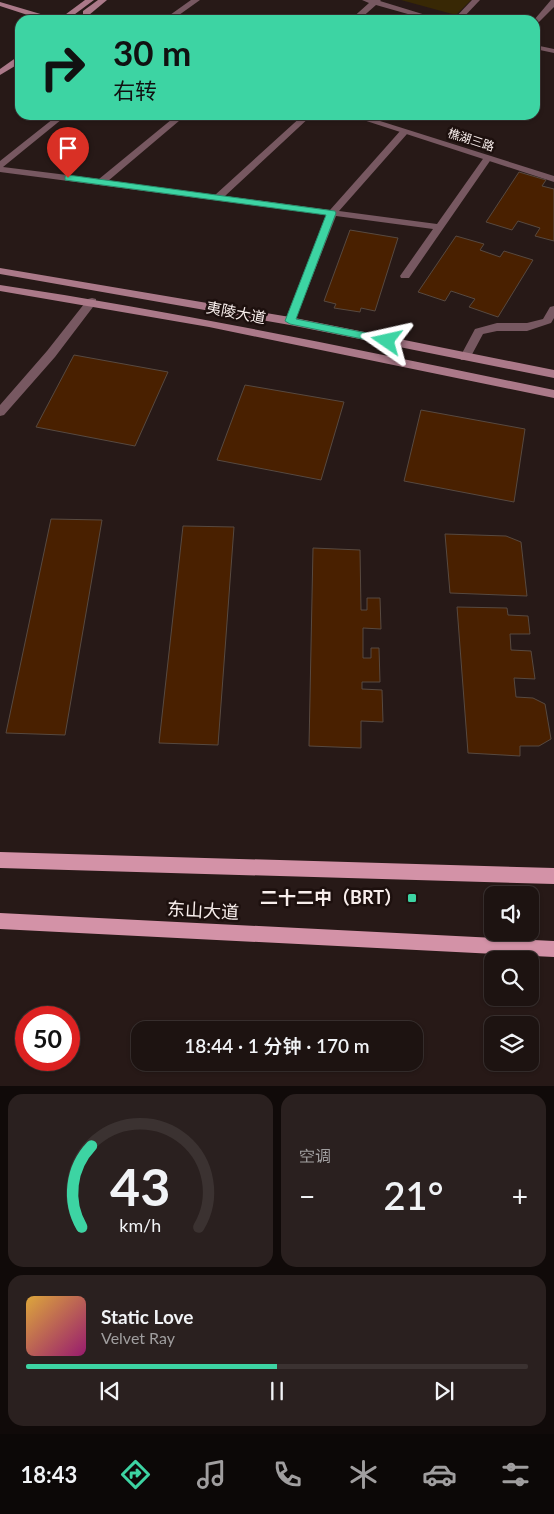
<!DOCTYPE html>
<html lang="zh">
<meta charset="utf-8">
<style>
body{margin:0;font-family:Lato,"Noto Sans SC",sans-serif;background:#2a201f;color:#f1f3f6;height:100vh;display:flex;flex-direction:column;font-size:19px;white-space:nowrap}
*{box-sizing:border-box;margin:0}
p{font-size:16px;color:#a09e9f}
.icon{flex:none;width:28px;height:28px;fill:none;stroke:currentColor;stroke-width:2;stroke-linecap:round;stroke-linejoin:round}
.map{position:relative;height:1086px;overflow:hidden}
.side{display:flex;flex-direction:column;gap:8px;padding:8px;background:#100a09;flex:1}
.side>*{flex:none}
.top-card{position:absolute;left:15px;top:15px;width:525px;height:105px;border-radius:15px;box-shadow:0 1px 4px #0004,0 0 0 1px #3b3231;background:#3dd4a3;color:#111;overflow:hidden}
.buttons{position:absolute;left:484px;top:886px;display:grid;gap:10px}
.buttons a{display:grid;place-items:center;width:55px;height:55px;border-radius:10px;background:#1d1311;box-shadow:0 1px 4px #0004,0 0 0 1px #3b3231;font-size:25px}
.speed{position:absolute;left:15px;top:1006px;display:flex;gap:10px;font-size:25px;font-weight:700;text-align:center}
.speed>*{display:grid;place-content:center;width:65px;height:65px;border-radius:50%;background:#1d1311;box-shadow:0 1px 4px #0004,0 0 0 1px #3b3231;line-height:1}
.speed .limit{border:8px solid #d22;background:#fff;color:#111}
.pin{position:absolute;display:grid;place-items:center;width:42px;height:42px;color:#fff;margin:-51px -21px;border-radius:50% 50% 50% 0;rotate:-45deg;box-shadow:0 0 5px #0007}
.pin .icon{rotate:45deg}
.me{position:absolute;width:55px;margin:-28px;rotate:281deg;stroke-linejoin:round;filter:drop-shadow(0 0 4px #0008)}
.turn{display:flex;align-items:center;gap:18px;height:105px;padding:0 15px;font-size:22px}
.turn .icon{width:65px;height:65px;stroke-width:2.5}
.turn b{display:block;font-size:35px;line-height:42px}
.big{font-size:38px;font-weight:600;line-height:1.1}
.side .card{flex:1;display:flex;flex-direction:column;justify-content:center;gap:8px;min-width:0;padding:0 18px;border-radius:15px;background:#2a201f}
.side .dial{align-items:center;gap:0}
.dial svg{height:130px;overflow:visible;fill:none;stroke:#3b3231;stroke-width:7;stroke-linecap:round;text-anchor:middle}
.dial text{fill:#f1f3f6;stroke:none}
.song{display:flex;align-items:center;gap:15px}
.cover{width:60px;height:60px;border-radius:8px;background:linear-gradient(135deg,hsl(40 70% 55%),hsl(320 70% 35%))}
.played{height:5px;border-radius:2px;background:linear-gradient(90deg,#3dd4a3 50%,#3b3231 50%)}
.keys{display:flex;justify-content:space-around;direction:ltr}
.heat{display:flex;justify-content:space-between;align-items:center;font-size:28px;direction:ltr}
.side .tiles{flex:1;display:grid;gap:8px;grid-template-columns:1fr 1fr}
.card:last-child{grid-column:span 2}
.trip{position:absolute;left:131px;top:1021px;width:292px;height:50px;border-radius:15px;background:#1d1311;box-shadow:0 1px 4px #0004,0 0 0 1px #3b3231;font-weight:600;line-height:50px;text-align:center}
.tab-bar{display:flex;height:80px;justify-content:space-around;align-items:center;background:#0c0807;color:#a09e9f}
.tab-bar .icon{width:35px;height:35px}
.tab-bar .current{color:#3dd4a3}
.tab-bar b{font-size:22px;color:#f1f3f6}
.map>svg:first-child{display:block}
.green{fill:#382805}
.building{fill:#492000;stroke:#574940}
.lines{fill:none;stroke-linecap:round;stroke-linejoin:round}
.lane{fill:#775861;fill-rule:evenodd}
.street{fill:#775861;fill-rule:evenodd}
.secondary{fill:#ab7989;fill-rule:evenodd}
.primary{fill:#d392a7;fill-rule:evenodd}
.route{fill:#3dd4a3;stroke:#288a6a}
.poi-dot{fill:#3dd4a3;stroke:#1d100e;stroke-width:2}
.labels{text-anchor:middle;stroke-width:5;stroke-linejoin:round;paint-order:stroke}
.far-street-label{font-size:12px;fill:#f8eeec;stroke:#1d100e}
.street-label{font-size:15px;fill:#f8eeec;stroke:#1d100e}
.near-poi-label{font-size:18px;font-weight:bold;fill:#f8eeec;stroke:#1d100e;text-anchor:end}
.near-street-label{font-size:18px;fill:#f8eeec;stroke:#1d100e}
</style>
<div class="map">
<svg width="554" height="1087" viewBox="0 0 554 1087">
<rect width="100%" height="100%" fill="#271917"/>
<!-- green -->
<path class="green" d="M401,0H471L456,15Z"/>
<!-- building -->
<g class="building">
<path d="M519,172L546,180L542,186L554,189V241L535,236L540,228L518,221L512,230L486,222Z"/>
<path d="M350,230L398,238L375,311L361,308L360,312L334,308L336,304L324,301Z"/>
<path d="M456,236L484,244L480,250L500,257L504,251L533,260L498,317L469,307L475,299L451,291L445,301L418,292Z"/>
<path d="M74,355L168,372L135,446L36,427Z"/>
<path d="M245,385L344,402L321,480L217,460Z"/>
<path d="M421,410L525,429L514,502L404,481Z"/>
<path d="M51,519L102,520L65,735L6,733Z"/>
<path d="M183,526L234,527L218,745L159,743Z"/>
<path d="M445,534L506,536L521,542L527,596L450,593Z"/>
<path d="M313,548L360,550L361,610H367V598H380L381,629L363,628V658H371V648H379L380,682H362V689L382,690L383,722L361,721V748L309,746Z"/>
<path d="M457,607L507,608L508,615L528,616L530,634H510L511,650L531,651L535,679L514,678L516,697L533,698L545,704L551,739L539,746H520V756L468,753Z"/>
</g>
<g class="lines">
<!-- lane -->
<g class="lane">
<path d="M191,0H200L172,20H163Z"/>
<path d="M362,0H381L380,1L442,20H429L376,5L359,20H350L369,3Z"/>
<path d="M472,0H480L461,20H453Z"/>
<path d="M551,0H554V7L535,26L534,20Z"/>
<path d="M535,45L554,49V53L535,49Z"/>
<path d="M58,115H67L3,167L99,179L177,115H186L108,181L215,195L303,115H312L225,196L330,210L401,130H407V134L339,211L437,224L485,156L492,158L409,278H401L400,276L433,229L336,216L295,321L290,325L285,321L326,215L0,172V161Z"/>
<path d="M92,298L96,299V303L55,357L4,415L0,416V405L47,351L88,299Z"/>
<path d="M554,306V318L551,323L527,331H497L483,334L469,360H461L460,357L475,329L497,323H527L543,319L550,307Z"/>
</g>
<!-- street -->
<path class="street" d="M348,115H361L554,176V182Z"/>
<!-- secondary -->
<g class="secondary">
<path d="M85,0H94L67,20H58Z"/>
<path d="M98,0H107L89,15H83V11Z"/>
<path d="M0,2L54,18L55,20H43L0,6Z"/>
<path d="M17,57H20V63L0,75V69Z"/>
<path d="M0,268L290,317L554,370V378L290,325L0,274Z"/>
<path d="M0,285C186,313 370,352 554,390V398L209,327L0,291Z"/>
</g>
<!-- primary -->
<g class="primary">
<path d="M0,852L554,868V884L0,868Z"/>
<path d="M0,913L554,941V957L0,929Z"/>
</g>
</g>
<!-- route -->
<path class="route" d="M68,175L335,211L336,213L296,319L387,337L392,341L387,344L290,324L285,321L326,215L65,180V176Z"/>
<!-- markers -->
<rect class="poi-dot" x="407" y="893" width="10" height="10" rx="2.5"/>
<g class="labels">
<!-- far-street labels -->
<g class="far-street-label">
<text transform="translate(471 140) rotate(18)" y="4">樵湖三路</text>
</g>
<!-- street labels -->
<g class="street-label">
<text transform="translate(236 313) rotate(11)" y="5">夷陵大道</text>
</g>
<!-- near-poi labels -->
<g class="near-poi-label">
<text x="402" y="904">二十二中（BRT）</text>
</g>
<!-- near-street labels -->
<g class="near-street-label">
<text transform="translate(203 911) rotate(3)" y="6">东山大道</text>
</g>
</g>
</svg>
<div class="buttons">
<a><svg class="icon" aria-label="sound" viewBox="0 0 24 24"><path d="M4 9h4l5-4v14l-5-4H4zM17 9q2 3 0 6"/></svg></a>
<a><svg class="icon" aria-label="search" viewBox="0 0 24 24"><circle cx="10" cy="10" r="6"/><path d="M15 15l6 6"/></svg></a>
<a><svg class="icon" aria-label="layers" viewBox="0 0 24 24"><path d="M12 4l9 5-9 5-9-5zM3 14l9 5 9-5"/></svg></a>
</div>
<div class="speed"><div class="limit">50</div></div>
<div class="pin" style="left:68px;top:178px;background:#d93025"><svg class="icon" aria-label="arrive" viewBox="0 0 24 24"><path d="M6 21V4h12l-3 4 3 4H6"/></svg></div>
<svg class="me" style="left:387px;top:341px" viewBox="-20 -20 40 40"><path d="M0-17L14 15 0 8-14 15z" fill="#3dd4a3" stroke="#fff" stroke-width="4"/></svg>
<div class="trip">18:44 · 1 分钟 · 170 m</div>
<div class="top-card">
<div class="turn"><svg class="icon" aria-label="right" viewBox="0 0 24 24"><path d="M7 20v-9h11M14 6l5 5-5 5"/></svg><div><b>30 m</b>右转</div></div>
</div>
</div>
<section class="side">
<div class="tiles">
<div class="card dial"><svg viewBox="0 0 100 80">
<path d="M14 69A42 42 0 1 1 86 69"/>
<path d="M14 69A42 42 0 0 1 20 19" stroke="#3dd4a3"/>
<text x="50" y="56" font-size="32" font-weight="700">43</text>
<text x="50" y="72" font-size="11">km/h</text>
</svg></div>
<div class="card"><p>空调</p>
<div class="heat"><a>−</a><b class="big">21°</b><a>+</a></div>
</div>
<div class="card">
<div class="song"><i class="cover"></i><div><b>Static Love</b><p>Velvet Ray</p></div></div>
<div class="played"></div>
<div class="keys"><svg class="icon" aria-label="previous" viewBox="0 0 24 24"><path d="M18 5L8 12l10 7zM5 5v14"/></svg><svg class="icon" aria-label="pause" viewBox="0 0 24 24"><path d="M8 5v14M16 5v14"/></svg><svg class="icon" aria-label="next" viewBox="0 0 24 24"><path d="M6 5l10 7-10 7zM19 5v14"/></svg></div>
</div>
</div>
</section>
<nav class="tab-bar">
<b>18:43</b>
<svg class="icon current" aria-label="directions" viewBox="0 0 24 24"><path d="M12 3l9 9-9 9-9-9zM9 14v-3h6M13 9l2 2-2 2"/></svg>
<svg class="icon" aria-label="music" viewBox="0 0 24 24"><path d="M9 18V5l10-2v13"/><circle cx="6" cy="18" r="3"/><circle cx="16" cy="16" r="3"/></svg>
<svg class="icon" aria-label="phone" viewBox="0 0 24 24"><path d="M5 4h4l2 5-3 2q2 4 5 5l2-3 5 2v4C11 20 4 13 5 4z"/></svg>
<svg class="icon" aria-label="climate" viewBox="0 0 24 24"><path d="M12 3v18M4 7l16 10M4 17L20 7"/></svg>
<svg class="icon" aria-label="car" viewBox="0 0 24 24"><path d="M5 17H2v-5l4-1 3-4h7l3 4 3 1v5h-3M9 17h6M6 11h13"/><circle cx="7" cy="17" r="2"/><circle cx="17" cy="17" r="2"/></svg>
<svg class="icon" aria-label="filters" viewBox="0 0 24 24"><path d="M4 7h16M4 17h16"/><circle cx="9" cy="7" r="2"/><circle cx="15" cy="17" r="2"/></svg>
</nav>
